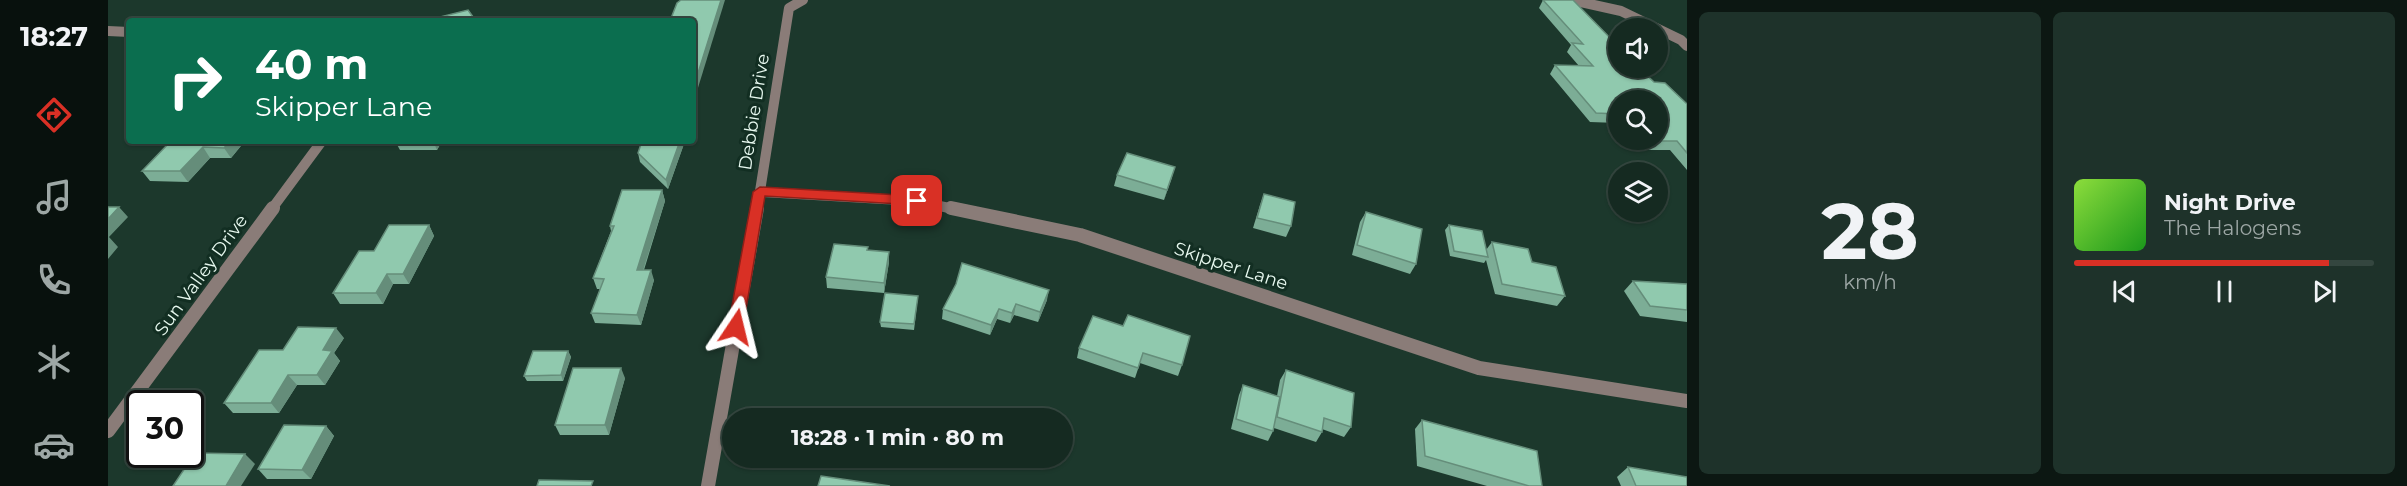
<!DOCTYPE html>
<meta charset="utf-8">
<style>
body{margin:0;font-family:Montserrat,sans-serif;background:#1e322a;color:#f1f3f6;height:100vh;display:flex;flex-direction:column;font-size:22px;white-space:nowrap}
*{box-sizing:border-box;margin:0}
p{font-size:20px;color:#9da7a5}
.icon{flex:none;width:33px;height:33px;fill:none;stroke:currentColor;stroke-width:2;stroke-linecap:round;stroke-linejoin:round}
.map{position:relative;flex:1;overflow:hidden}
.drawer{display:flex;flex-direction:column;gap:12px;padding:12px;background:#0c1712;width:720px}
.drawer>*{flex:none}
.guide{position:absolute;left:18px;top:18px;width:570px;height:126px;border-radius:6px;box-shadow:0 2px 4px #0004,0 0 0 2px #34463f;background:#0b6e4f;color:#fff;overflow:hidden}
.buttons{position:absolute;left:1500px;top:18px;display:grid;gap:12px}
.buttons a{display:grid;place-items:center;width:60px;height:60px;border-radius:50%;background:#152a21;box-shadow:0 2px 4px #0004,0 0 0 2px #34463f;font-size:30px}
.speed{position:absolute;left:18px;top:390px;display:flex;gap:12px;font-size:30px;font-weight:700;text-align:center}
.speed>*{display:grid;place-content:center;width:78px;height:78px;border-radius:50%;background:#152a21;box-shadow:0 2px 4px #0004,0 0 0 2px #34463f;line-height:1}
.speed .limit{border:3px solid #111;border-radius:9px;background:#fff;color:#111}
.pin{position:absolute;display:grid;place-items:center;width:51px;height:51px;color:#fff;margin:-26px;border-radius:12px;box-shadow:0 3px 9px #0006}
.me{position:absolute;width:66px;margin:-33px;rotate:10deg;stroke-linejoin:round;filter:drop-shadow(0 0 4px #0008)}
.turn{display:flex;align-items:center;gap:21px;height:126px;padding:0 30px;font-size:27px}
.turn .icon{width:78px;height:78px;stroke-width:2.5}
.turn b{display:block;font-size:42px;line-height:51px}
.drawer .widget{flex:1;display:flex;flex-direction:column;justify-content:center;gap:9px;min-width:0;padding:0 21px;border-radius:9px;background:#1e322a}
.drawer .dial{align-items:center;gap:0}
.dial b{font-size:78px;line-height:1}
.song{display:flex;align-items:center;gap:18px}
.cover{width:72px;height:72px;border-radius:9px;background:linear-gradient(135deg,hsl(90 70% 55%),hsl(120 70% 35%))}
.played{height:6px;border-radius:3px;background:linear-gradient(90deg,#d93025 85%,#34463f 85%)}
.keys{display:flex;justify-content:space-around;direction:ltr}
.drawer .tiles{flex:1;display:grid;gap:12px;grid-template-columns:repeat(2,1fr)}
.trip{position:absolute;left:614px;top:408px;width:351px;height:60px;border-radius:30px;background:#152a21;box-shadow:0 2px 4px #0004,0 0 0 2px #34463f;font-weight:700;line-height:60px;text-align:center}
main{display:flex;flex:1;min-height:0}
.dock{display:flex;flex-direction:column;width:108px;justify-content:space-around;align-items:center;background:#08110d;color:#9da7a5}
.dock .icon{width:42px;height:42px}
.dock .on{color:#d93025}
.dock b{font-size:27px;color:#f1f3f6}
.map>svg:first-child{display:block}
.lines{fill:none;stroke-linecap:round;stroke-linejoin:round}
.street-far1{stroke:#8a7c78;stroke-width:10}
.street{stroke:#8a7c78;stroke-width:14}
.wall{fill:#7cad96}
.shaded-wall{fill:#658d7a}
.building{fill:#90c9ae;stroke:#658d7a;stroke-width:1.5}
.route{fill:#d93025;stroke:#8d1f18;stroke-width:1.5}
.labels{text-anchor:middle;stroke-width:6;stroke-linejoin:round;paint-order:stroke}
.street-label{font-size:18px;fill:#e7f8ef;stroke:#122e22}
</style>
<main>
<nav class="dock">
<b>18:27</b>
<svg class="icon on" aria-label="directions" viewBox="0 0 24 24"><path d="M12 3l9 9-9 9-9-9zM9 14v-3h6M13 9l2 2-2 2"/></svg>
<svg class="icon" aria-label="music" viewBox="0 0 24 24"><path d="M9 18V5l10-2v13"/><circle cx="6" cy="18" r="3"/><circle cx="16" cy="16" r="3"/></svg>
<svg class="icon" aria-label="phone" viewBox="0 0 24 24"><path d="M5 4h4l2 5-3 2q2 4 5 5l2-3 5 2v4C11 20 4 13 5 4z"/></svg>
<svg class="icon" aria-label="climate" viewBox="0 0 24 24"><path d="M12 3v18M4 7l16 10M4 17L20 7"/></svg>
<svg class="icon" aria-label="car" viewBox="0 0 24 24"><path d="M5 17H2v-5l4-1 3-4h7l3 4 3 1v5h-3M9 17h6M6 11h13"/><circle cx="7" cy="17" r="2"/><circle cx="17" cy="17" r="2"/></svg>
</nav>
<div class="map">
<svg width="1579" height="486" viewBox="0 0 1579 486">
<rect width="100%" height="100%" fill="#1c382c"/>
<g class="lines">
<!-- street-far1 -->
<g class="street-far1">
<path d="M1464,0L1513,11L1573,40L1579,46"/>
<path d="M0,31L21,32"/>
<path d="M652,192L809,201L850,210"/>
<path d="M163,210L214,141"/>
<path d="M649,210L681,8L695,0"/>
</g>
<!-- street -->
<g class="street">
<path d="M843,208L972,235L1371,368L1579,401"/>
<path d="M0,431L165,208"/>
<path d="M600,486L649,208"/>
</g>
</g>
<!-- wall -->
<g class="wall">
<path d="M1435,0L1546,82L1579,104V170L1562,150H1540L1531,140H1550L1510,100V123L1482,122L1442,74L1447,65L1471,66L1459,52L1463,45L1431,8Z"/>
<path d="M63,141H137L123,158H102L80,182L42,181L34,171Z"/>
<path d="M287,141H334L329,150H292Z"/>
<path d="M577,141L560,189L532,162L530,153Z"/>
<path d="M1009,175L1064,177L1056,200L1006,186Z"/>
<path d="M554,190L557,201L536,270L546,280L533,325L487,323L483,313L492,289H489L485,278L503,231L502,226Z"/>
<path d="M1156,194L1183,226L1178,237L1145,228L1152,205Z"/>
<path d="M1258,212L1308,264L1302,274L1244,255L1252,222Z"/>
<path d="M321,225L326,236L301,284H285L275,304H232L225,293L266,251Z"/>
<path d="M1341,225L1378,250L1384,242L1424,262L1457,296L1449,306L1387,294L1378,260L1376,263L1342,256L1337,230Z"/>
<path d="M760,250L781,252V262L776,293L719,288L718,277Z"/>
<path d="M1525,281L1579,284V322L1532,316L1516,291Z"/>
<path d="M810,296L806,330L773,327L772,322Z"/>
<path d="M939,300L930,322L906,315L902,323L889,319L882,335L834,319L835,309Z"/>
<path d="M985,316L1074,365L1070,376L1032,363L1027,378L969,358L971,348Z"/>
<path d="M236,338L226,353L232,361L217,385H189L171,413H125L116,403L175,350Z"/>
<path d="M460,351L463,357L455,381H419L416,376Z"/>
<path d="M1178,370L1243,427L1236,437L1214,429V432L1208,442L1166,428L1165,431L1160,441L1123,429L1131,395L1135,385L1169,396L1172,380Z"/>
<path d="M517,378L501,435H452L447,425Z"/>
<path d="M1314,420L1434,486H1379L1309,466L1307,429Z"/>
<path d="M218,426L226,436L203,479H159L150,469Z"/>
<path d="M1520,467L1579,486H1513L1509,477Z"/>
</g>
<!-- shaded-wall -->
<g class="shaded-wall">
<path d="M613,0H617L585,104V89Z"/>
<path d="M122,141H137L123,158L116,148Z"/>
<path d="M325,141H334L329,150Z"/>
<path d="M572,141H577L560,189L558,180Z"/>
<path d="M95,147L102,158L80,182L72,171Z"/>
<path d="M1067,167L1064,177L1056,200L1059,190Z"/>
<path d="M554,190L557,201L532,280L529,270Z"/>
<path d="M11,207L20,217L1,237L10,247L0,259V219Z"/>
<path d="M321,225L326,236L301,284L295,274Z"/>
<path d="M781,252V262L776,293V283Z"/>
<path d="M543,270L546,280L533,325L529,315Z"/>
<path d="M279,274L285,284L275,304L268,293Z"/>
<path d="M941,290L939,300L930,322L932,312Z"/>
<path d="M908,304L906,315L902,323L904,313Z"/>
<path d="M891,309L889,319L882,335L883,325Z"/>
<path d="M228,328L236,338L226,353L232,361L217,385L209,375L215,350Z"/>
<path d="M460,351L463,357L455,381L453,375Z"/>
<path d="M513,368L517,378L501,435L497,425Z"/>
<path d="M180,375L189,385L171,413L163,403Z"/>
<path d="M218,426L226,436L203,479L194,470Z"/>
<path d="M137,454L147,464L133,486H118Z"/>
</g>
<!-- building -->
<g class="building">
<path d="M573,0H613L585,89V21H562L569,3Z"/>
<path d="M1435,0H1465L1510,46V68H1531L1546,82L1557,83L1579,104V153L1569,141H1547L1546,140H1550V100H1510V114L1488,113L1447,65L1485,66L1464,43L1475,44Z"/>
<path d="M360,10L368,21H316Z"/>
<path d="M63,141H122L116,148L95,147L72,171H34Z"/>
<path d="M534,141H572L558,180L530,153Z"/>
<path d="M1019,153L1067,167L1059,190L1009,175Z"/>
<path d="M514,190H554L529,270H543L529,315L483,313L496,279L485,278L506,226H502Z"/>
<path d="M1156,194L1187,202L1183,226L1149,218Z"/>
<path d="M0,207H11L0,219Z"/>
<path d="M1258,212L1314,229L1308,264L1249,245Z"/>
<path d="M281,225H321L295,274H279L268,293H225L251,251H266Z"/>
<path d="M1341,225L1374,231L1380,257L1346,251Z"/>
<path d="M1384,242L1420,249L1424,262L1448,267L1457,296L1394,284Z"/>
<path d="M726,244L760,247L759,250L781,252L776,283L718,277Z"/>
<path d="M854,263L941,290L932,312L908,304L904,313L891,309L883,325L835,309L848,284Z"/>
<path d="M1525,281L1579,284V310L1542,306Z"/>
<path d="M777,293L810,296L806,324L772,322Z"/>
<path d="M1020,315L1082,336L1074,365L1035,353L1030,368L971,348L985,316L1015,326Z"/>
<path d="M190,327L228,328L215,350L224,351L209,375H180L163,403H116L151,350H175Z"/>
<path d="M425,351H460L453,375L416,376Z"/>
<path d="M465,368H513L497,425H447Z"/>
<path d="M1178,370L1246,393L1243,427L1216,418L1214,432L1169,417Z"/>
<path d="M1135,385L1172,397L1165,431L1128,419Z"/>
<path d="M1314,420L1429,451L1434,486H1421L1317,456Z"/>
<path d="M176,425L218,426L194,470L150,469Z"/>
<path d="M87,453L137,454L118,486H65Z"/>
<path d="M1520,467L1579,477V486H1528Z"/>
<path d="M713,476L782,486H710Z"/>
<path d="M431,480L485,481L483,486H429Z"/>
</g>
<!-- route -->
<path class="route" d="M652,187L809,196L815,201L809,205L657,196L635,327L633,332H623L620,327L645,192Z"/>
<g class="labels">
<!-- street labels -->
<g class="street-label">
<text transform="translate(646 112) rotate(-81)" y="6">Debbie Drive</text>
<text transform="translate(1123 266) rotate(18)" y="6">Skipper Lane</text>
<text transform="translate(93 275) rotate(-54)" y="6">Sun Valley Drive</text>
</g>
</g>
</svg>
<div class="buttons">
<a><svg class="icon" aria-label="sound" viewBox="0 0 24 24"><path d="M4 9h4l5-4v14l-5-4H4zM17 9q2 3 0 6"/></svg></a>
<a><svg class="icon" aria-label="search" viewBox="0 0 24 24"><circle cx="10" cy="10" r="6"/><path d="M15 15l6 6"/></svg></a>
<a><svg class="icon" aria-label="layers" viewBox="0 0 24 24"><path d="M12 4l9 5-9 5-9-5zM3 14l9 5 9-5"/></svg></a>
</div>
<div class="speed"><div class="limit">30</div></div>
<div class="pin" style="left:809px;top:201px;background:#d93025"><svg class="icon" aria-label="arrive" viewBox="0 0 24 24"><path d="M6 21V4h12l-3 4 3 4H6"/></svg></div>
<svg class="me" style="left:628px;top:327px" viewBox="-20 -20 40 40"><path d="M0-17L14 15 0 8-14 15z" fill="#d93025" stroke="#fff" stroke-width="4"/></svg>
<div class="trip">18:28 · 1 min · 80 m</div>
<div class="guide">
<div class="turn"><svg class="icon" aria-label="right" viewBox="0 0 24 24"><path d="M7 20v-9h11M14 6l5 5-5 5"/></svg><div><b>40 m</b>Skipper Lane</div></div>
</div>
</div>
<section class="drawer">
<div class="tiles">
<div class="widget dial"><b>28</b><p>km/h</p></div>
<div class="widget">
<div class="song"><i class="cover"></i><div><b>Night Drive</b><p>The Halogens</p></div></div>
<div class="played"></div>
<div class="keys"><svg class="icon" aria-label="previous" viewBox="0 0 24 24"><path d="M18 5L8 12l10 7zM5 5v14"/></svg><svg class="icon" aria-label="pause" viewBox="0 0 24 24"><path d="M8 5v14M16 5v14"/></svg><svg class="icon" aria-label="next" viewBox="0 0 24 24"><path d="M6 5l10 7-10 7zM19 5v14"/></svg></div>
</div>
</div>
</section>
</main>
